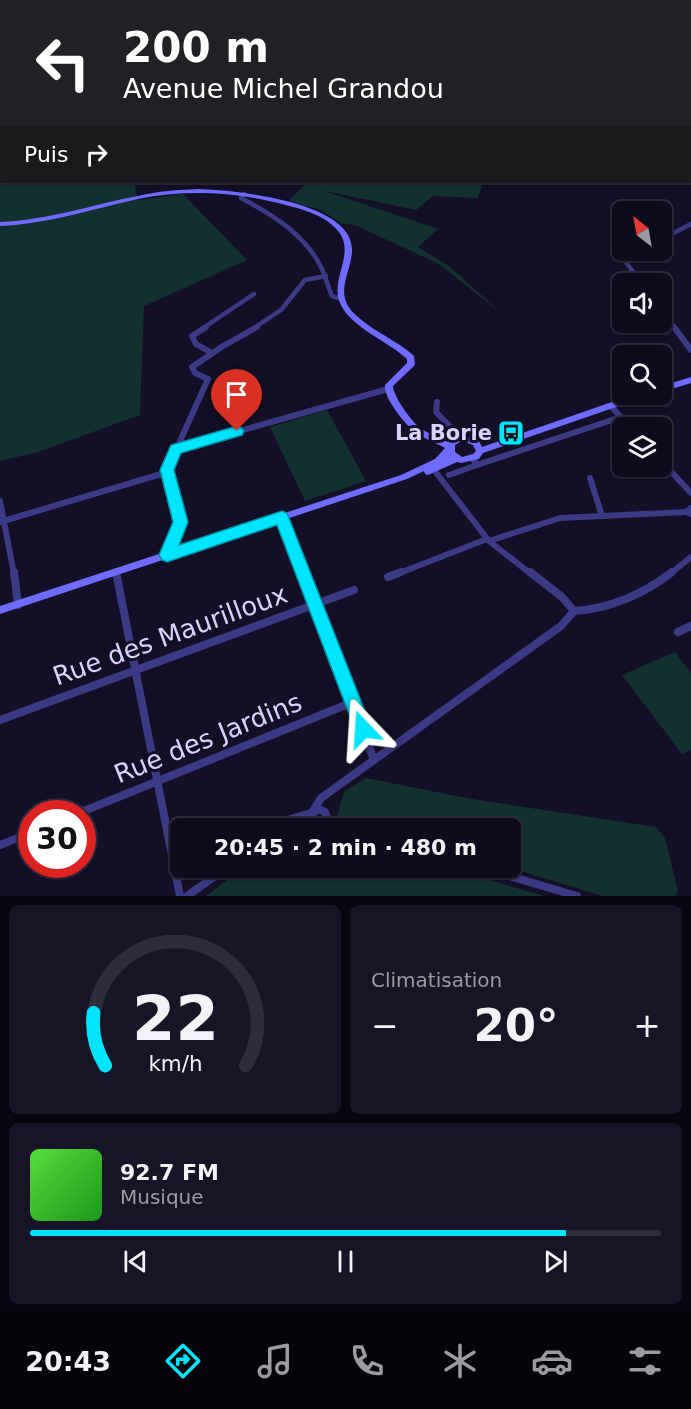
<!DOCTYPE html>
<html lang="fr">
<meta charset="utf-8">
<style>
body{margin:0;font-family:"DejaVu Sans",sans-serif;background:#171425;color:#f1f3f6;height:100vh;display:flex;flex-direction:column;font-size:22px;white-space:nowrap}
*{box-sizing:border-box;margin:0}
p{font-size:20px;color:#9b9ba3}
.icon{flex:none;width:33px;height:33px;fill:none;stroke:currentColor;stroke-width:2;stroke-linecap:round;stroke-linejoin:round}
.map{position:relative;height:896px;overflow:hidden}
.details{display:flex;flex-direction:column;gap:9px;padding:9px;background:#08060f;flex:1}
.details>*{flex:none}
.guide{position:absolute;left:0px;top:0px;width:692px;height:183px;box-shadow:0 2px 4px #0004,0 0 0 2px #2e2b3b;background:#202124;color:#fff;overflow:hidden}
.needle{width:39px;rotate:329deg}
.fabs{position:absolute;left:612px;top:201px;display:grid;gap:12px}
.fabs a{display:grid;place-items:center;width:60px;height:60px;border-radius:9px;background:#0e0b1c;box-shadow:0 2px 4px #0004,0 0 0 2px #2e2b3b;font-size:30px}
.speed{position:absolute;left:18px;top:800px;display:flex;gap:12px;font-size:30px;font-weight:700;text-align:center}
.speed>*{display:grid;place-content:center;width:78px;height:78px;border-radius:50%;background:#0e0b1c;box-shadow:0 2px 4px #0004,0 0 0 2px #2e2b3b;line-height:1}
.speed .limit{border:9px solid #d22;background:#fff;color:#111}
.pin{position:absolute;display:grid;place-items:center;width:51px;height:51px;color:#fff;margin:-62px -26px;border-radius:50% 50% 50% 0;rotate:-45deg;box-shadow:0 0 6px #0007}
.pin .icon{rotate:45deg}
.me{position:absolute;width:66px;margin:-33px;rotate:340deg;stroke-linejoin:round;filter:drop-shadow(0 0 4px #0008)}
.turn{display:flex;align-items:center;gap:21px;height:126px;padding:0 24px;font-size:27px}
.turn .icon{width:78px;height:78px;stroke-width:2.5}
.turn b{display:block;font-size:42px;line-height:51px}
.then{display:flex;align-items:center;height:57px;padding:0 24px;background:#0003;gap:12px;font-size:22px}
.big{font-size:45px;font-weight:600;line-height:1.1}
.details .widget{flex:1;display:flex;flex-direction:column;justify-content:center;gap:9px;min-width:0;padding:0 21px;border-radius:9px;background:#171425}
.details .dial{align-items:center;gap:0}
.dial svg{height:156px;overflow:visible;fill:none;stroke:#2e2b3b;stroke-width:7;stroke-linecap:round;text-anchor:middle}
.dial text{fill:#f1f3f6;stroke:none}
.song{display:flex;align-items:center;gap:18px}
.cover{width:72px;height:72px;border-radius:9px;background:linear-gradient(135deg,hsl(110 70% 55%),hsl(120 70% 35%))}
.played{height:6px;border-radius:3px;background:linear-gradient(90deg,#00e5ff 85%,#2e2b3b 85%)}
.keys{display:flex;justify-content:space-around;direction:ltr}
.heat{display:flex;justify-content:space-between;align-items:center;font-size:33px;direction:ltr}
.details .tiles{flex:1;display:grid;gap:9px;grid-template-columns:1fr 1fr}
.widget:last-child{grid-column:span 2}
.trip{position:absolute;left:170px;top:818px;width:351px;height:60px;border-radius:9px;background:#0e0b1c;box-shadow:0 2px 4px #0004,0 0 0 2px #2e2b3b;font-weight:600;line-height:60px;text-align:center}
.menu{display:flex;height:96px;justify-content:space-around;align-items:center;background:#06040b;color:#9b9ba3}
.menu .icon{width:42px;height:42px}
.menu .current{color:#00e5ff}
.menu b{font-size:27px;color:#f1f3f6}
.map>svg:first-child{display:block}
.green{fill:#12302f}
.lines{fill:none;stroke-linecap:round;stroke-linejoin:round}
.street-far3{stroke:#3d3a85;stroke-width:4}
.street-far2{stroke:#3d3a85;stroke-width:4.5}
.street-far1{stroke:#3d3a85;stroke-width:6}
.street{stroke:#3d3a85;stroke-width:8}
.secondary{fill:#6f6bff;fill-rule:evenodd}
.route{fill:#00e5ff;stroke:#0095a6;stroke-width:1.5}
.labels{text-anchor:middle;stroke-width:6;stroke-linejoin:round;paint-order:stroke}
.poi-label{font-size:21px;font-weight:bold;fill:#d9d4ff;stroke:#130f26;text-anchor:end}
.near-street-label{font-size:26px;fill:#d9d4ff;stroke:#130f26}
</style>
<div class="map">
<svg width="691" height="896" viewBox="0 0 691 896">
<rect width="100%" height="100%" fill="#130f26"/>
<!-- green -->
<g class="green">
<path d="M0,0H68L2,2V182H134L138,200L183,194L247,260L144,306L140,415L38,452L0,461Z"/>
<path d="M307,182H483L478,198L433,196L416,210L325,191L438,229L418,247L449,266L501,313L439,264L355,225L341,223L321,210L289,201Z"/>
<path d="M327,410L366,481L305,501L270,427Z"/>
<path d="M675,652L691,673V750L682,754L622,675Z"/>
<path d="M366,778L466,798L656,827L665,838L678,891L676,896H603L507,867H510V828H377L337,816L344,792Z"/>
<path d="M244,867H445L544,896H206Z"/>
</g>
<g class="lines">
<!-- street-far3 -->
<g class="street-far3">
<path d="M320,0L324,2"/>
<path d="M161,2L163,0"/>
</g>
<!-- street-far2 -->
<g class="street-far2">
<path d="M244,194L241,198C273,215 306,235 322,269C326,278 328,287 332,296L341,299"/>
<path d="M662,239L691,224"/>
<path d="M637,250L622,257L642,284"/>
<path d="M662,310L675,328"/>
<path d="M203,328L254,294"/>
<path d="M254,328L281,310L305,280L326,276"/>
</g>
<!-- street-far1 -->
<g class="street-far1">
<path d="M206,327L192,336L196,344L210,352"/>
<path d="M674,327L691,350"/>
<path d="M437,402L436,412L461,438"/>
<path d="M612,407L629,428"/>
<path d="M176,449L388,389"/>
<path d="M473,459L477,465L621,417"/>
<path d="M662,462L691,493"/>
<path d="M437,465L434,470L489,541L531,574"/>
<path d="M449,475L477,465"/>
<path d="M590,478L602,516"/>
<path d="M0,501L14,574"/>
<path d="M691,508L686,512L691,514"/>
<path d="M282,517L303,574"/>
<path d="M0,522L168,472"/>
<path d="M489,541L560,518L686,512"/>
<path d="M167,555L180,522L167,470L208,379L195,373L192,367L223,346L257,327"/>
<path d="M397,574L487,539"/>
<path d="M670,574L691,557"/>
</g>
<!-- street -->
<g class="street">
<path d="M14,572L18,605"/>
<path d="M116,572L180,896"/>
<path d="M303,572L374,760"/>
<path d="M530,572L562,597L574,611"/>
<path d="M388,577L401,572"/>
<path d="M574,611C609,609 644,594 672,572"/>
<path d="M678,632L691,626"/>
<path d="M0,720L354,590"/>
<path d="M313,811L321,798L561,626L574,611"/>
<path d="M79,813L353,702"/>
<path d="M327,822L348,828"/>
<path d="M286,825L299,822L309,824"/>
<path d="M280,828L291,819L311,813"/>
<path d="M312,828L308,821L309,815L319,809L325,812L327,818L323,828"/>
<path d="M0,845L32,832"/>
<path d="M479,867L577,896"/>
<path d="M187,896L228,867"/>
</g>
<!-- secondary -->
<g class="secondary">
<path d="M198,189C233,190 350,201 352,248C353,268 337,287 348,306C361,326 396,339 414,356L415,364L414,366L393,386C393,396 410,419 418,426C426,433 438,437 448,442L461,435L479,441L482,447L635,394H649L648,396L483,453L479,459L461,463L457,462L428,475L425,474L424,471L407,479L0,614V606L401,475L435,459L445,448C436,443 420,437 412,429C403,422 383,396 385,385L407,363V359C388,341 352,328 341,305C328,280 357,254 338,231C326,216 305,210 286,205C238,192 187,189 138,199C92,209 48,224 0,226V222C48,220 91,205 138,196C158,191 178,190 198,189ZM462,441L473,445L476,451L473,454L462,457L455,452V445Z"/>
<path d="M691,377V383L662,392V386Z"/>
</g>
</g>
<!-- route -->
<path class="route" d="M237,426L242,428L244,431L242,435L181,453L174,470L188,522L179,545L282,511L287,513L372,729L369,735L363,738L357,735L277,525L167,562L162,560L159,555L173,522L160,470L171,445Z"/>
<!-- icons -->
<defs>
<symbol id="bus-square" viewBox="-11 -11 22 22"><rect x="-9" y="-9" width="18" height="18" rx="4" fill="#00e5ff" stroke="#130f26"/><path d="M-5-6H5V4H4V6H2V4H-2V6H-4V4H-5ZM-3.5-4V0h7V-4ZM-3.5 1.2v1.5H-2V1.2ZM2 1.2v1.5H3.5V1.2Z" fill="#111"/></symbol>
</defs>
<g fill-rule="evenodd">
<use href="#bus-square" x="496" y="418" width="30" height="30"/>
</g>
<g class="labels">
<!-- poi labels -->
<g class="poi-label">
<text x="492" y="440">La Borie</text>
</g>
<!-- near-street labels -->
<g class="near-street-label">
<text transform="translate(170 635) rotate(-20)" y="9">Rue des Maurilloux</text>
<text transform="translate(208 738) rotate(-22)" y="9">Rue des Jardins</text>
</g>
</g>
</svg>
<div class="fabs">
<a><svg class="needle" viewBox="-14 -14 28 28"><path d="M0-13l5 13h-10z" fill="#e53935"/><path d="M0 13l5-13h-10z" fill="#9b9ba3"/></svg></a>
<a><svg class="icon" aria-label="sound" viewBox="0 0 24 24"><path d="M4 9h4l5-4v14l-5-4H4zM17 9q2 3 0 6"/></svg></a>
<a><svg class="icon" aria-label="search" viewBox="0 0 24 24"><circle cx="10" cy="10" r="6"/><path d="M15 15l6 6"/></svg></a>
<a><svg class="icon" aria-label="layers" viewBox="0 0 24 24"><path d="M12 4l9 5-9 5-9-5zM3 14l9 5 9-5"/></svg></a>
</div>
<div class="speed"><div class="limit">30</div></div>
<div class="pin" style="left:237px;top:431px;background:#d93025"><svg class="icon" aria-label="arrive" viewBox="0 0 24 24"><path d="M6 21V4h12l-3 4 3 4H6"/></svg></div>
<svg class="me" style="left:363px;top:729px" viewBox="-20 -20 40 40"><path d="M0-17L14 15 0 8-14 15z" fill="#00e5ff" stroke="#fff" stroke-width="4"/></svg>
<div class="trip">20:45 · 2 min · 480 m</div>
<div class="guide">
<div class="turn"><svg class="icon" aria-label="left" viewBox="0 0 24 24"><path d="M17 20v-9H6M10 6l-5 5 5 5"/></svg><div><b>200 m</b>Avenue Michel Grandou</div></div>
<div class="then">Puis<svg class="icon" aria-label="right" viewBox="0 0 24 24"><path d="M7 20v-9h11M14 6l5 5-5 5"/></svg></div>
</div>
</div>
<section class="details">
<div class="tiles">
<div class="widget dial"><svg viewBox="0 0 100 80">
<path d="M14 69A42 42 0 1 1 86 69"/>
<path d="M14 69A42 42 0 0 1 8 42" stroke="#00e5ff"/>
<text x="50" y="56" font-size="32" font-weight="700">22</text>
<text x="50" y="72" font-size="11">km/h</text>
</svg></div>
<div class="widget"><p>Climatisation</p>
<div class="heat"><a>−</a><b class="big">20°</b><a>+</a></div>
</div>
<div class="widget">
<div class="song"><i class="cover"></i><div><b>92.7 FM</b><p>Musique</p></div></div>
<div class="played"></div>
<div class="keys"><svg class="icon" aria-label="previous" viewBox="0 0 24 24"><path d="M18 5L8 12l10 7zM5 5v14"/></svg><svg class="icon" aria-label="pause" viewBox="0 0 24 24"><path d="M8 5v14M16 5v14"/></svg><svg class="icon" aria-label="next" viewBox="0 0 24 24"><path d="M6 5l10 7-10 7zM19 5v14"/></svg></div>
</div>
</div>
</section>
<nav class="menu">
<b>20:43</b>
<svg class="icon current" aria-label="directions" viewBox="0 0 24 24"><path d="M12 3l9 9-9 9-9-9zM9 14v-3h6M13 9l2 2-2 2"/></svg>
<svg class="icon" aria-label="music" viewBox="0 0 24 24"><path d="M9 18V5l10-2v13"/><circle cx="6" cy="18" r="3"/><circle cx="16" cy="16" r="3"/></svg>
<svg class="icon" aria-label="phone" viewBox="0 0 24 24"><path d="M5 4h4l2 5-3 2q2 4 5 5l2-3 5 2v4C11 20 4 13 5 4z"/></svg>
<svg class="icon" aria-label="climate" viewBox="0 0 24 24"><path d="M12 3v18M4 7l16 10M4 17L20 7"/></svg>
<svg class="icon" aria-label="car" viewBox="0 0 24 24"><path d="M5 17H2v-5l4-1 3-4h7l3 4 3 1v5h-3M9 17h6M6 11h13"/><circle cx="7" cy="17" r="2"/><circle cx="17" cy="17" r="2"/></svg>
<svg class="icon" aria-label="filters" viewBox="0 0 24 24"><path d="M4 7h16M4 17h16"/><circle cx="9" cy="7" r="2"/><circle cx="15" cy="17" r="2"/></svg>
</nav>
